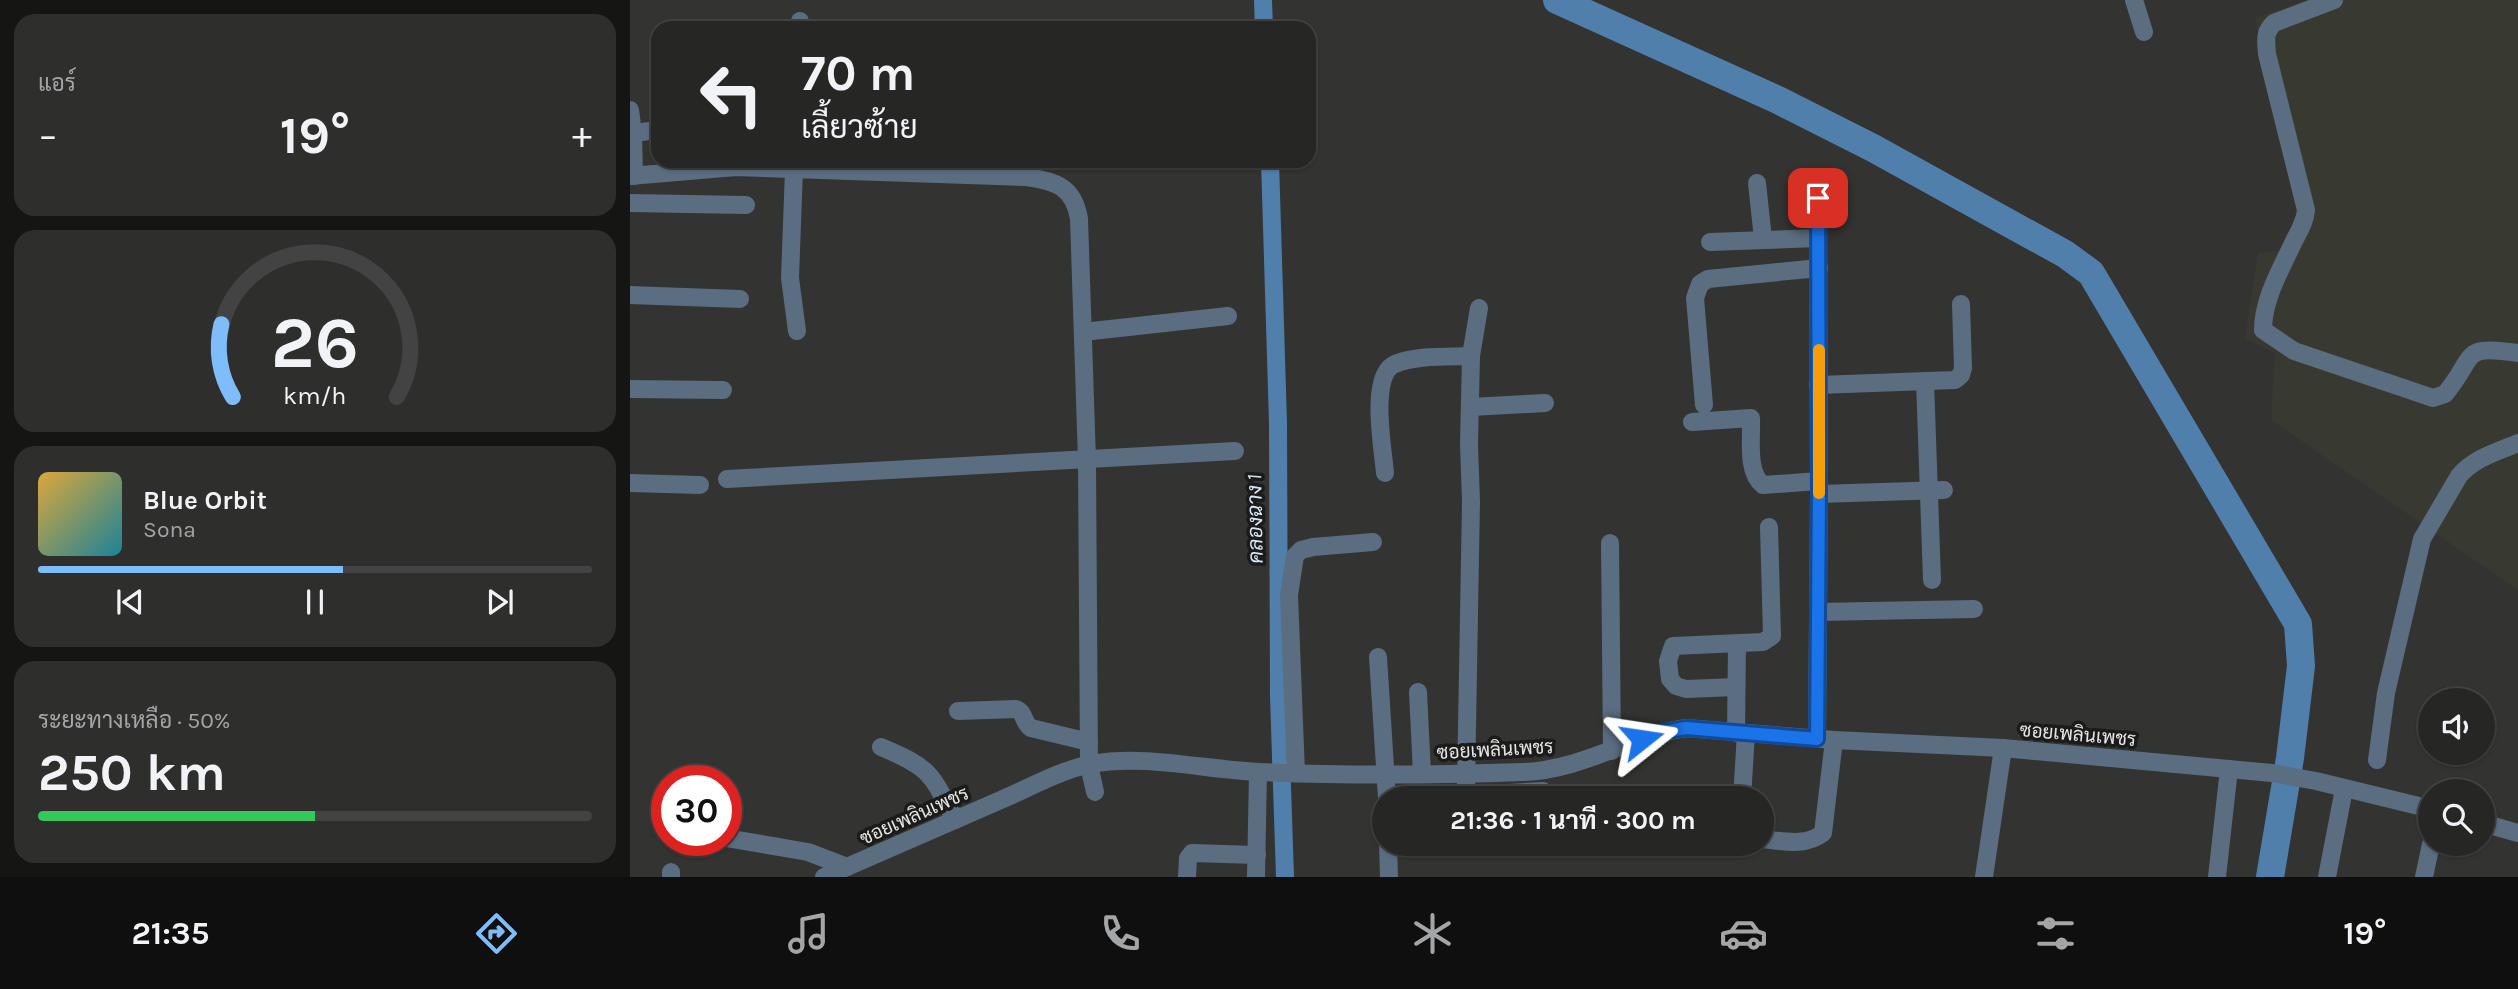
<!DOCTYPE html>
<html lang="th">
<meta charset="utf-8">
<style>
body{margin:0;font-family:Karla,Sarabun,sans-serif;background:#2e2e2d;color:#f1f3f6;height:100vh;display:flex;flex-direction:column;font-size:26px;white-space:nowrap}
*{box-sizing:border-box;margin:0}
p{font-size:23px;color:#a4a5a7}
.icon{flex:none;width:38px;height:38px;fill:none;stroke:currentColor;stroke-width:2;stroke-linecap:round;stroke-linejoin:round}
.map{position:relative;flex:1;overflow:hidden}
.details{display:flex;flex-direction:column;gap:14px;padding:14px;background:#151514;width:630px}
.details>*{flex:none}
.banner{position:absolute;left:21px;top:21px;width:665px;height:147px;border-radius:21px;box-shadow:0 2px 5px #0004,0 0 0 2px #424342;background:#262625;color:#f1f3f6;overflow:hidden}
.controls{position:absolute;left:1788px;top:688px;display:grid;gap:14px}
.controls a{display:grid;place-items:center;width:77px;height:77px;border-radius:50%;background:#262625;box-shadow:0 2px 5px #0004,0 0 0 2px #424342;font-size:35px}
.speed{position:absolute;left:21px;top:765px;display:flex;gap:14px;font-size:35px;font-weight:700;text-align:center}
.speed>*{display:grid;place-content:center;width:91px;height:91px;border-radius:50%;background:#262625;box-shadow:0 2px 5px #0004,0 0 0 2px #424342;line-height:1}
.speed .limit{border:10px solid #d22;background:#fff;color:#111}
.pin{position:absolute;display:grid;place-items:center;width:60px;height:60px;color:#fff;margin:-30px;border-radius:14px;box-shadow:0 4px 10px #0006}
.me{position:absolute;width:77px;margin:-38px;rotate:75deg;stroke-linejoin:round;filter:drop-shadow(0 0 5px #0008)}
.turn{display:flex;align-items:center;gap:24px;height:147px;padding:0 35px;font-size:32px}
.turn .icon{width:91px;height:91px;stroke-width:2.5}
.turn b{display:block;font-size:49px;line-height:60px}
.big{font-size:52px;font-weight:700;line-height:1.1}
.details .widget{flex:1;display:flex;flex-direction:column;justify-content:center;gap:10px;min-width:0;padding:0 24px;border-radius:21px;background:#2e2e2d}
.details .dial{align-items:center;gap:0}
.dial svg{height:182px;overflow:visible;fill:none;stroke:#424342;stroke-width:7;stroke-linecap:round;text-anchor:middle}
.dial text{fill:#f1f3f6;stroke:none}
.song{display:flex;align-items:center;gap:21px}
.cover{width:84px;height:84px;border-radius:10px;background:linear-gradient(135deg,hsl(40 70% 55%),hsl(190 70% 35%))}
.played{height:7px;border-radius:4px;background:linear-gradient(90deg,#7fbdfa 55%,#424342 55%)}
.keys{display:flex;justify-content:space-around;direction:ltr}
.heat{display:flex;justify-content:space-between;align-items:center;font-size:38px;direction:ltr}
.charge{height:10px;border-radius:5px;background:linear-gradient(90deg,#34c759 50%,#424342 0)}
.trip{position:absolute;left:742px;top:786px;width:402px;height:70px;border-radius:35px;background:#262625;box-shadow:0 2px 5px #0004,0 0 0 2px #424342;font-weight:700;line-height:70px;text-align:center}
.tabs{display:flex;height:112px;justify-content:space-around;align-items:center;background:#0f0f0f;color:#a4a5a7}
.tabs .icon{width:49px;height:49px}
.tabs .current{color:#7fbdfa}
.tabs b{font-size:32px;color:#f1f3f6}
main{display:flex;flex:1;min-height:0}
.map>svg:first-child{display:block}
.built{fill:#383a31}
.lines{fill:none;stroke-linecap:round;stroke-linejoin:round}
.canal{stroke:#517fac;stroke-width:18}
.river{stroke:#517fac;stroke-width:28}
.minor{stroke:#5a6d81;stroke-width:18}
.route-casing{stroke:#114b97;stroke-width:18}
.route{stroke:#1a73e8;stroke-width:12}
.slow{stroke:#f59e0b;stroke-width:12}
.labels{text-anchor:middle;stroke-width:7;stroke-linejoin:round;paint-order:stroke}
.street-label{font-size:19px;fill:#e5e5e4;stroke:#1b1b1a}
.water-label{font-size:21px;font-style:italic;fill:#d7e5f2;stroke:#1b1b1a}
</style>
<main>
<section class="details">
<div class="widget"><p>แอร์</p>
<div class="heat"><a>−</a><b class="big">19°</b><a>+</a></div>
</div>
<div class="widget dial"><svg viewBox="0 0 100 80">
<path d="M14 69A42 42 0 1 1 86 69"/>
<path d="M14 69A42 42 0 0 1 9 37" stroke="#7fbdfa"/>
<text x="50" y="56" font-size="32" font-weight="700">26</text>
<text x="50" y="72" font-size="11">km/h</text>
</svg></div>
<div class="widget">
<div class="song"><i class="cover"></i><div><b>Blue Orbit</b><p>Sona</p></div></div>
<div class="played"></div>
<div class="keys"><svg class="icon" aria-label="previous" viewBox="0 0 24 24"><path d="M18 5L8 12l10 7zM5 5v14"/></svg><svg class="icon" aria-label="pause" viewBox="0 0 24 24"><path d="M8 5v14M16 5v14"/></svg><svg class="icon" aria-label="next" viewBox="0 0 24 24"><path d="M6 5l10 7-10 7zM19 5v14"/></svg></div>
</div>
<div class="widget"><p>ระยะทางเหลือ · 50%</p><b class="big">250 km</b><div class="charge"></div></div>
</section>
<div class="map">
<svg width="1888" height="877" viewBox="0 0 1888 877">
<rect width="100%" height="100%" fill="#333331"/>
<!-- built -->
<path class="built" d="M1677,0H1888V590L1641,420L1645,353L1615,338L1628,253L1655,250L1676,212L1625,18Z"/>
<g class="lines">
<!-- canal -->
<g class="canal">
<path d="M633,0L634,28"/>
<path d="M640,161L648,423L649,696L655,877"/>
</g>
<!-- river -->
<path class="river" d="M927,0L1148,100L1243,148L1435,254L1461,273L1668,624L1671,666L1660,758L1640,877"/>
<!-- minor -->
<g class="minor">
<path d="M1504,0L1514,32"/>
<path d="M1704,0L1644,23C1634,32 1636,40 1637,54L1676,210C1675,222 1669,231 1664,241C1651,269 1633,299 1633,330L1664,351L1803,398L1815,394C1847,356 1829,344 1888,353"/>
<path d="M170,21L171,28"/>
<path d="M0,110L3,133"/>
<path d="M164,169L160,278L167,331"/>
<path d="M0,176L106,167L396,177C426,181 444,187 449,219L457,460L459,765L465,792"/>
<path d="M4,176L3,133L28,130"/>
<path d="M1127,183L1133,239"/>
<path d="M0,203L116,205"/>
<path d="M1080,242L1188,238"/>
<path d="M0,295L110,299"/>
<path d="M849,308L841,356L839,444L841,501L836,784L838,791L844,795L913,791"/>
<path d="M453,332L598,316"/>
<path d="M1295,381L1302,580"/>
<path d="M1188,385L1325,380L1331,375L1333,368L1331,304"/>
<path d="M0,389L93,390"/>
<path d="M1074,405L1065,298L1070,284L1078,279L1189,268"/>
<path d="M841,407L915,403"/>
<path d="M1062,422L1121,418C1122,438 1116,472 1133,485L1189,481"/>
<path d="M755,473C753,449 739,375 765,364C784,355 820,357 841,356"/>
<path d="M97,479L605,451"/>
<path d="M0,483L70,485"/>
<path d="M1189,494L1314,490"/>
<path d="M980,543L982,751"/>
<path d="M1188,612L1344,609"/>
<path d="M748,657L757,798"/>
<path d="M1106,687L1056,689L1046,686L1040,679L1038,661L1043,646L1133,642L1142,636L1139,527"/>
<path d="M788,692L792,774"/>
<path d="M328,711L386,709C395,712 393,723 401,728L459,742"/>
<path d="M1106,733L1107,644"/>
<path d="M1187,739L1189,494L1188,179"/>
<path d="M251,747C301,768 301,773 325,820"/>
<path d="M1747,760L1756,693L1792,539L1829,476C1844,458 1867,452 1888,443"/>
<path d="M666,773L659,595L665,556L671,550L683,547L743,542"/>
<path d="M1112,798L1116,733"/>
<path d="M1853,823L1888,833"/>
<path d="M96,838L178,852L217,867"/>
<path d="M1132,839C1153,841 1175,847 1193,833L1204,740"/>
<path d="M758,844L759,877"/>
<path d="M41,877V872"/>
<path d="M194,877C253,851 313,825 373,799C401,787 431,770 461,764C516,754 575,770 630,772C718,776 806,775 894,772C952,770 1000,736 1056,728L1204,740L1373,748L1642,773L1686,781L1801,809"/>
<path d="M557,877L558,858L562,853L627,855"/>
<path d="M626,877L628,772"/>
<path d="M1354,877L1373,748"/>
<path d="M1587,877L1599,769"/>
<path d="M1697,877L1714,789"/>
<path d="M1794,877L1801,844"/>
</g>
</g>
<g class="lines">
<defs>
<path id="route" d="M1012,739L1033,732L1056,728L1187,739L1189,494L1188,198"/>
</defs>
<!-- route casing -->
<use href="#route" class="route-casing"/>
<!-- route -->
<use href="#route" class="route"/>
<!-- slow -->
<path class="slow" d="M1189,350V493"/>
</g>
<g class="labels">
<!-- street labels -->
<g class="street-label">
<text transform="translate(1448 734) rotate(5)" y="7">ซอยเพลินเพชร</text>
<text transform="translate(865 749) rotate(-3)" y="7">ซอยเพลินเพชร</text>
<text transform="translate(284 815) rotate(-24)" y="7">ซอยเพลินเพชร</text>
</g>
<!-- water labels -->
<g class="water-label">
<text transform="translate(625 519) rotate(-91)" y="7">คลองฉาง 1</text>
</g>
</g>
</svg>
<div class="controls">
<a><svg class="icon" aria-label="sound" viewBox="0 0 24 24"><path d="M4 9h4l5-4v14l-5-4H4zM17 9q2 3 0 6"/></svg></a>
<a><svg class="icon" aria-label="search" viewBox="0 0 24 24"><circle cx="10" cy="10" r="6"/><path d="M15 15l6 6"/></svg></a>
</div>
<div class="speed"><div class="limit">30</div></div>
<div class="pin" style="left:1188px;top:198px;background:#d93025"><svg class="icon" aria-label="arrive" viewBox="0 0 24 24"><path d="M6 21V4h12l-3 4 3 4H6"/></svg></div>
<svg class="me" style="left:1012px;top:739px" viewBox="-20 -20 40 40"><path d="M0-17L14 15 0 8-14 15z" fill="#1a73e8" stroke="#fff" stroke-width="4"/></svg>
<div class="trip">21:36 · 1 นาที · 300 m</div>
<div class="banner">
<div class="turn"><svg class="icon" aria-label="left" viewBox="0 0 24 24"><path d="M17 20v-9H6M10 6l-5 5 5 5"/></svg><div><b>70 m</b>เลี้ยวซ้าย</div></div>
</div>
</div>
</main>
<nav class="tabs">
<b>21:35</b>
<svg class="icon current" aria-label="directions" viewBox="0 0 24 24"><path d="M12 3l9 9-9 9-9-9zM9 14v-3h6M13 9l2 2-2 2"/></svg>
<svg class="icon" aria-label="music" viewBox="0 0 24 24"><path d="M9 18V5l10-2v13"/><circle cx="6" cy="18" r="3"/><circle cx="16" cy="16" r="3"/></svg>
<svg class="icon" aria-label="phone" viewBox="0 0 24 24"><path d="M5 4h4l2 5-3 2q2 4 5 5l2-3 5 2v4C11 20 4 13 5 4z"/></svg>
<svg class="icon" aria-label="climate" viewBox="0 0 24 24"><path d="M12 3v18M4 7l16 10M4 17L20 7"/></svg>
<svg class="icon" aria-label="car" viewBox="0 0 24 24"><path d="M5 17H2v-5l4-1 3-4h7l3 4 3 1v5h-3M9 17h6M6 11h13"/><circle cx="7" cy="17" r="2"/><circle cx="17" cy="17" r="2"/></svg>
<svg class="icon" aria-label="filters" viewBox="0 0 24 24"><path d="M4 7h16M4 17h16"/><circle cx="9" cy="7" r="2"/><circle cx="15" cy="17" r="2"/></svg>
<b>19°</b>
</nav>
